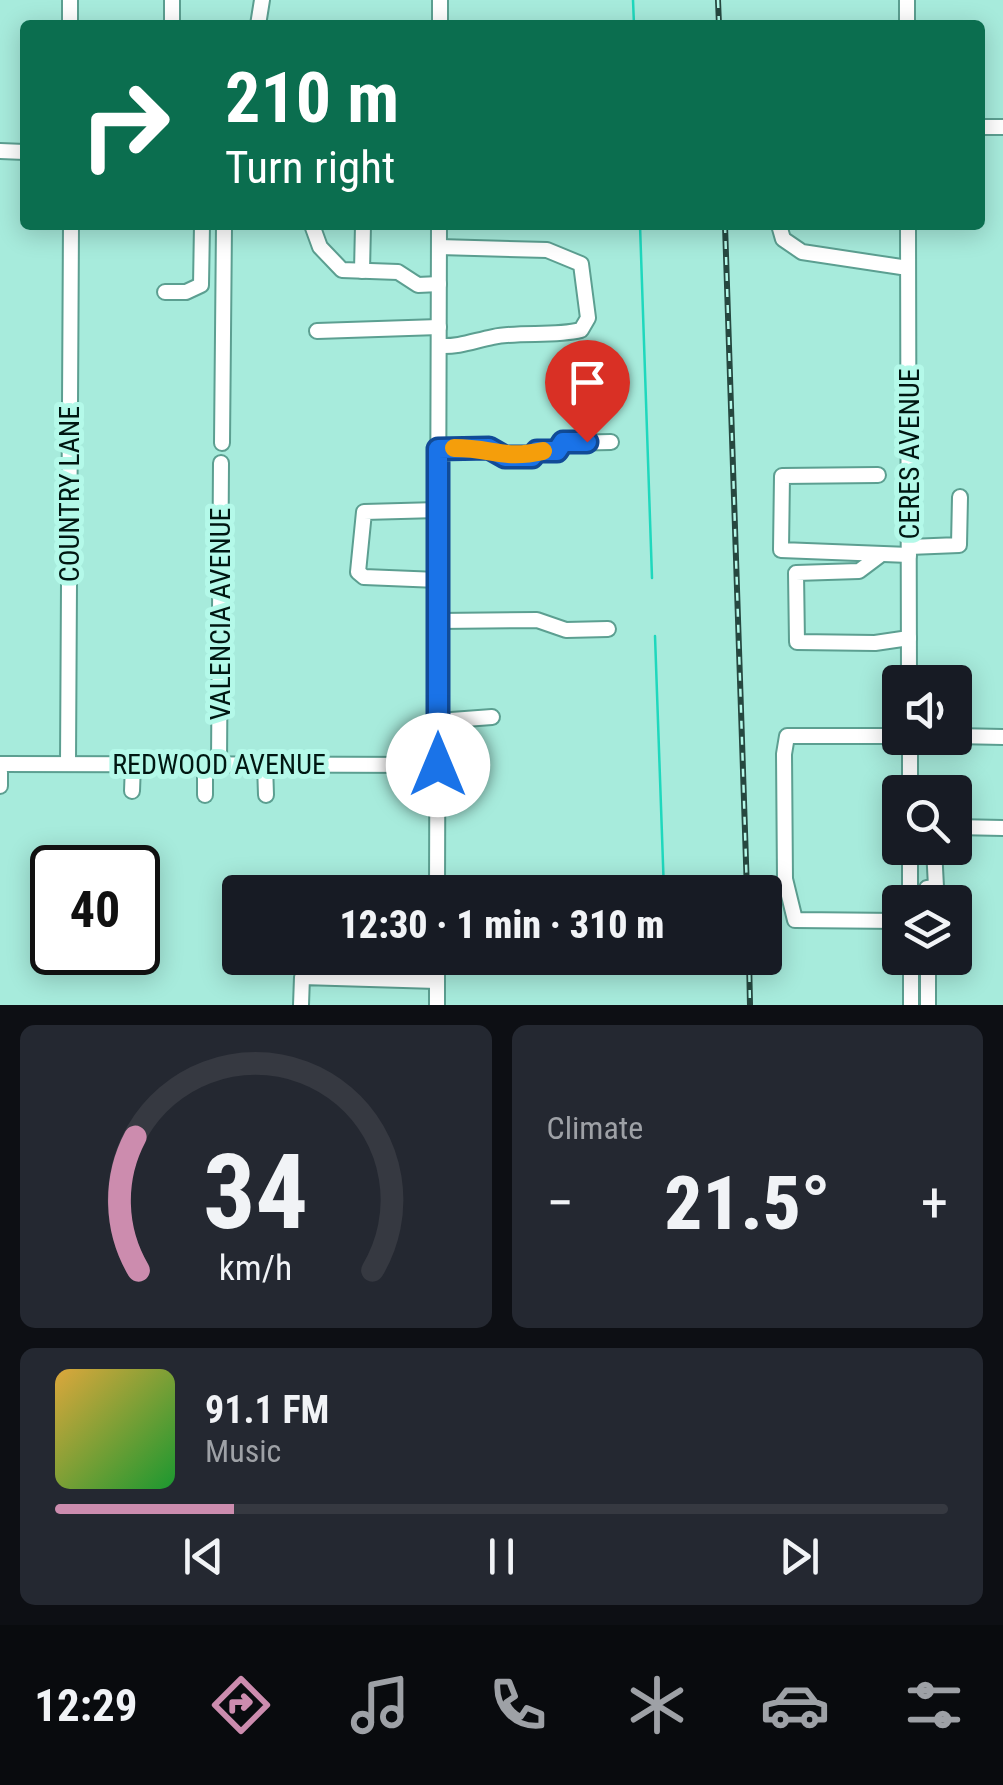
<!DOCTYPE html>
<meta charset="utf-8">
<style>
body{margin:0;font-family:"Roboto Condensed",sans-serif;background:#242831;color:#f1f3f6;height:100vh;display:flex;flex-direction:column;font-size:38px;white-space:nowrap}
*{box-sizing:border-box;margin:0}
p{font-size:32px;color:#9ea1a6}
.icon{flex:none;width:55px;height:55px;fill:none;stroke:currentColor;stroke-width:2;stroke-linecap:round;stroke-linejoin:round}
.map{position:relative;height:1005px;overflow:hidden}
.drawer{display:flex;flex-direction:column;gap:20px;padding:20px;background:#0d0f14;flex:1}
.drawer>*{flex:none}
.hud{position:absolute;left:20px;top:20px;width:965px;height:210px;border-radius:10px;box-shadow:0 5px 25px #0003;background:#0b6e4f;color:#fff;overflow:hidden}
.controls{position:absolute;left:882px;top:665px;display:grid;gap:20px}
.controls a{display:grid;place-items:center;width:90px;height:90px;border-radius:10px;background:#171b24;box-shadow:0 5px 25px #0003;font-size:50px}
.speed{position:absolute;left:30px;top:845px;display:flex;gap:20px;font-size:50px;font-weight:700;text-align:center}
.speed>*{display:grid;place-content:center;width:130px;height:130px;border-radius:50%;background:#171b24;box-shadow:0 5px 25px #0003;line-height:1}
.speed .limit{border:5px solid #111;border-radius:15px;background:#fff;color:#111}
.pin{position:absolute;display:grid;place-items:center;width:85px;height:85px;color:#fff;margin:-102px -42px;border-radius:50% 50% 50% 0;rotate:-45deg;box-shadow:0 0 10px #0007}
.pin .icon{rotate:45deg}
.me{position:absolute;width:110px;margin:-55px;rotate:0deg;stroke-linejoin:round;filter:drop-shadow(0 0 8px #0008)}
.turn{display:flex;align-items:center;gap:35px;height:210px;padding:0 40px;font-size:45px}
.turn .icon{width:130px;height:130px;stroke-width:2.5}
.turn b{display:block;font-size:70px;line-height:85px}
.big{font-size:75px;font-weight:800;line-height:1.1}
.drawer .widget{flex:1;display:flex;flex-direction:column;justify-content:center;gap:15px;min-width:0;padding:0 35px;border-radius:15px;background:#242831}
.drawer .dial{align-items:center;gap:0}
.dial svg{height:260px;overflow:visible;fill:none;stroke:#363941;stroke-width:7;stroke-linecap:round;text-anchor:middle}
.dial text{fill:#f1f3f6;stroke:none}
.song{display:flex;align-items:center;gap:30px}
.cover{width:120px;height:120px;border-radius:15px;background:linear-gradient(135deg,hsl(40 70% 55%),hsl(130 70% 35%))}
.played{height:10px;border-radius:5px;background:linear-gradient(90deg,#cc8cae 20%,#363941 20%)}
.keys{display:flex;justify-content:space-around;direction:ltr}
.heat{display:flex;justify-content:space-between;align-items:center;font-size:55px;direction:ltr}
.drawer .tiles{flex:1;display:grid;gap:20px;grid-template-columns:1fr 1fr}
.widget:last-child{grid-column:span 2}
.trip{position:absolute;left:222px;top:875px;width:560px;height:100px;border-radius:10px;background:#171b24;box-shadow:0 5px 25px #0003;font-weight:800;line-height:100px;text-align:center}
.dock{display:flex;height:160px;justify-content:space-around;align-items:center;background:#090b0e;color:#9ea1a6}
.dock .icon{width:70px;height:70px}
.dock .active{color:#cc8cae}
.dock b{font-size:45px;color:#f1f3f6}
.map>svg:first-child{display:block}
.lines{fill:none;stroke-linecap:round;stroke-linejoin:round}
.stream{stroke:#1fd8bd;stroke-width:2.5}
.minor-casing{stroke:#5c9f91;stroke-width:18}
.minor{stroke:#fff;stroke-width:14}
.rail-casing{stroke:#264840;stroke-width:6}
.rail{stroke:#b4f9e9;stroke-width:2.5;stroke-dasharray:8;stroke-linecap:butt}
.route-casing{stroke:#114b97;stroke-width:25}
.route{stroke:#1a73e8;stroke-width:18}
.slow{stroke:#f59e0b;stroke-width:18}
.labels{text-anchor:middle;stroke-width:10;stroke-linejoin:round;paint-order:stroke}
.street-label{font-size:28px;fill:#001712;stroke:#b4f9e9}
</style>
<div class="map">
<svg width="1003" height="1005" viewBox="0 0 1003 1005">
<rect width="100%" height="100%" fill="#a7ebdc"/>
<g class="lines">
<!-- stream -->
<g class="stream">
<path d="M633,0L634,25"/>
<path d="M640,225L652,578"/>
<path d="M655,636L664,892"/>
</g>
<defs>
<g id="minor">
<path d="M70,0V25"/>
<path d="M907,0V25"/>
<path d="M172,25V0"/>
<path d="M258,25L262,0"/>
<path d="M440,25V0"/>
<path d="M980,127H1003"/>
<path d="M0,151L25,152"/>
<path d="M312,225L320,247L342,270L398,272L418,285L439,284"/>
<path d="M779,225L783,239L802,252L908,268"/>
<path d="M908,225L909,682"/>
<path d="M362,271L363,225"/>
<path d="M165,292H186L201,285L202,225"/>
<path d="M317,331L439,327"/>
<path d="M439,346C460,347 473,341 493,337C522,331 552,337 581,330L588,318L581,264L547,250L439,247"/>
<path d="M222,443L224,225"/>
<path d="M439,449L489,448L505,457H532L537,451H557L563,443L611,442"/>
<path d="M878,475L782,476L781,550L909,555"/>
<path d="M909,547L959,545L960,497"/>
<path d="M879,556L859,571L796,573L797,642L875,643L909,638"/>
<path d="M438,580L364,577L358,572L364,512L438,510"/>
<path d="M438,621L537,620L566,630L608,629"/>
<path d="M438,721L492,717"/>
<path d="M900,736H787L784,754L785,879L795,920L900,921"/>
<path d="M955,736L1003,737"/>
<path d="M910,738V792"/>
<path d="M68,763L71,225"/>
<path d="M0,764L438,765"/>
<path d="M219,764L221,463"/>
<path d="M265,764L266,795"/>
<path d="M0,772V786"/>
<path d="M132,791L133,764"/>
<path d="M205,795V764"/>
<path d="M955,827L1003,828"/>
<path d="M910,848V902"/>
<path d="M437,892L439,225"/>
<path d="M498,892L524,891"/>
<path d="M928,902L927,888L936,887L934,848"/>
<path d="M911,958V1005"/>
<path d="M928,958V1005"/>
<path d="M301,1005L302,977L437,981"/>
<path d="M437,1005V958"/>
</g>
</defs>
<!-- minor casing -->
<use href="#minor" class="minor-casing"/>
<!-- minor -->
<use href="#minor" class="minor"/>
<defs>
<g id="rail">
<path d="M718,0L719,25"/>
<path d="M725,225L747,892"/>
<path d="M749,958L750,1005"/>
</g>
</defs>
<!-- rail casing -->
<use href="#rail" class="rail-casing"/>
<!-- rail -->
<use href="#rail" class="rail"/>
</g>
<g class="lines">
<defs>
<path id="route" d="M438,765V449L489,448L505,457H532L537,451H557L563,442H587"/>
</defs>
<!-- route casing -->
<use href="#route" class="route-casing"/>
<!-- route -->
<use href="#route" class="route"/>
<!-- slow -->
<path class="slow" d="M454,448C494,448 503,460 543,451"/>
</g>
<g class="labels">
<!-- street labels -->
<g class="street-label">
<text transform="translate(909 454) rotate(-90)" y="10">CERES AVENUE</text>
<text transform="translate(69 494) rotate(-90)" y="10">COUNTRY LANE</text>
<text transform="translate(220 614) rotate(-90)" y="10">VALENCIA AVENUE</text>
<text x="219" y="774">REDWOOD AVENUE</text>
</g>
</g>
</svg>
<div class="controls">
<a><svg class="icon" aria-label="sound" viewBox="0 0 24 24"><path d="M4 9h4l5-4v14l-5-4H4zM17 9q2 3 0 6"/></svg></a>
<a><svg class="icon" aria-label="search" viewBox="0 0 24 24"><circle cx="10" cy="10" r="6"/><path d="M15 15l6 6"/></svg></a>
<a><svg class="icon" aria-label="layers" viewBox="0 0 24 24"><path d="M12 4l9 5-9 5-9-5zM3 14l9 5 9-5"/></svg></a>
</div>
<div class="speed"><div class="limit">40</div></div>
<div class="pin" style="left:587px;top:442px;background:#d93025"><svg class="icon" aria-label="arrive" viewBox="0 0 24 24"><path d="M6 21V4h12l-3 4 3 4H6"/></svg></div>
<svg class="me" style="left:438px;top:765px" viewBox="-20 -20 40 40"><circle r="19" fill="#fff"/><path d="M0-13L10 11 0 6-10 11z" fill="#1a73e8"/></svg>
<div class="trip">12:30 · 1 min · 310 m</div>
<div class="hud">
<div class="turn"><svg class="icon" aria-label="right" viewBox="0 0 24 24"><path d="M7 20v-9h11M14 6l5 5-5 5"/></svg><div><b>210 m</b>Turn right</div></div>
</div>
</div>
<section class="drawer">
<div class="tiles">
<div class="widget dial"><svg viewBox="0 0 100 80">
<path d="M14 69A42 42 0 1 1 86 69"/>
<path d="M14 69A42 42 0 0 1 13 28" stroke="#cc8cae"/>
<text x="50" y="56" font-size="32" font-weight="700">34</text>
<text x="50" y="72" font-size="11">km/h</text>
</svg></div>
<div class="widget"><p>Climate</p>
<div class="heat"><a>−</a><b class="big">21.5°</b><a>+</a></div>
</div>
<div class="widget">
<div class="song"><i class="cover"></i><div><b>91.1 FM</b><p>Music</p></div></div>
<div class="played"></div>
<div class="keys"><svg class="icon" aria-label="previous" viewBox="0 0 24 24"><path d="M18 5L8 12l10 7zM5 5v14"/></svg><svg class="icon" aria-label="pause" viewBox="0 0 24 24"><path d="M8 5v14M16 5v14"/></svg><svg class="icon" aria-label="next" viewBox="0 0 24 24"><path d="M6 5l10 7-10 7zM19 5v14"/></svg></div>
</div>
</div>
</section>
<nav class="dock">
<b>12:29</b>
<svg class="icon active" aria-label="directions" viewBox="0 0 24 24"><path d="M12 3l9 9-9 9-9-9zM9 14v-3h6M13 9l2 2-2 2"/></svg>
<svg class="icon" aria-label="music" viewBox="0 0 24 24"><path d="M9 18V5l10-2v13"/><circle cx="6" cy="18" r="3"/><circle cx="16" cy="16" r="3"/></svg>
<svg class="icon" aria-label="phone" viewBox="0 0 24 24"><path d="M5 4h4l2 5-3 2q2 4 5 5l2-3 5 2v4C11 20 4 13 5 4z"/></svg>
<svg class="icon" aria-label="climate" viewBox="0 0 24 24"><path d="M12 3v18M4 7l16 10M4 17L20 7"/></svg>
<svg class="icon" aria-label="car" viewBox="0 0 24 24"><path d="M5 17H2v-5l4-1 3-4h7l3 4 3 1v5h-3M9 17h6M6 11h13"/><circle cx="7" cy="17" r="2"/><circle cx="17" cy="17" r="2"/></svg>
<svg class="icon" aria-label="filters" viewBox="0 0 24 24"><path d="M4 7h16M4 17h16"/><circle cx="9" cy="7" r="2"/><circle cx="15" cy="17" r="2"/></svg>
</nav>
